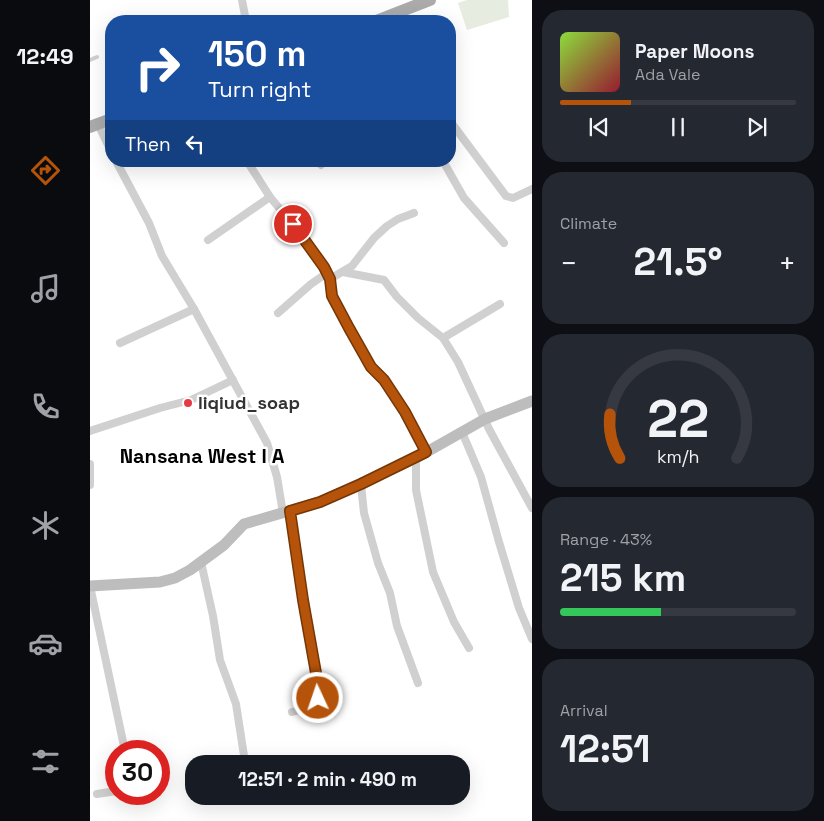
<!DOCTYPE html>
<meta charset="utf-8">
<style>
body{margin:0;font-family:"Space Grotesk",sans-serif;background:#242831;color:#f1f3f6;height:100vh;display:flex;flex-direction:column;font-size:19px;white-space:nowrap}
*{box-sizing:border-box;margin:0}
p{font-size:16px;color:#9ea1a6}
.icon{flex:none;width:28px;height:28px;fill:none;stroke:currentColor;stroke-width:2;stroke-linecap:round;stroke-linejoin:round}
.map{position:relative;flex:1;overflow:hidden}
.drawer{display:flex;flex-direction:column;gap:10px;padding:10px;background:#0d0f14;width:292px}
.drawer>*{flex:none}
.guide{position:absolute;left:15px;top:15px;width:351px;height:152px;border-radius:20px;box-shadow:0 5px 20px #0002;background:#1a4fa0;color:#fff;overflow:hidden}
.speed{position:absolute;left:15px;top:740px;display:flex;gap:10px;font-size:25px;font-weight:700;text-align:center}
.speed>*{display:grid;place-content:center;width:65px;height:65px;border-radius:50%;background:#171b24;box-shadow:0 5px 20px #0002;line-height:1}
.speed .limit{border:8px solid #d22;background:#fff;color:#111}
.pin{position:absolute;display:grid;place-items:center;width:42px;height:42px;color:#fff;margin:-21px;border:2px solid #fff;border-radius:50%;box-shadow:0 1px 5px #0007}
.me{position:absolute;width:55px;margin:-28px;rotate:357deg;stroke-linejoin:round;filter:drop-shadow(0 0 4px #0008)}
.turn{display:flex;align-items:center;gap:18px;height:105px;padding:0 20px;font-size:22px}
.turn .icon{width:65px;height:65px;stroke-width:2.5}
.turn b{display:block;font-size:35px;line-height:42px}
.then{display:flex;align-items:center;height:48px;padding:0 20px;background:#0003;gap:10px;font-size:19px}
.big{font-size:38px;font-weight:700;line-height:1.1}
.drawer .tile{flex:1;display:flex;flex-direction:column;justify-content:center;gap:8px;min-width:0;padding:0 18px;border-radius:20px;background:#242831}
.drawer .dial{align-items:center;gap:0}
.dial svg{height:130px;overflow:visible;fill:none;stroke:#363941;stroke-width:7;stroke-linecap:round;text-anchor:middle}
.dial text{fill:#f1f3f6;stroke:none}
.song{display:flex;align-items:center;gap:15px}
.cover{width:60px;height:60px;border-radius:8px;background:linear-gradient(135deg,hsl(90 70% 55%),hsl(350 70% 35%))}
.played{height:5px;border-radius:2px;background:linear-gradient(90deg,#b45309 30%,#363941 30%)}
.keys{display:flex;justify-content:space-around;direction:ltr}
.heat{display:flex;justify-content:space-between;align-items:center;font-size:28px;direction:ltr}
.charge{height:8px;border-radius:4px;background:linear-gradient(90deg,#34c759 43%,#363941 0)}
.trip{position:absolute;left:95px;top:755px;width:285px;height:50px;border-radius:20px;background:#171b24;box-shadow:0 5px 20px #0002;font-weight:700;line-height:50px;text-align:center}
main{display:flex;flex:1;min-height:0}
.menu{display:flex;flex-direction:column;width:90px;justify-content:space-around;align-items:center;background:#090b0e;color:#9ea1a6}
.menu .icon{width:35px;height:35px}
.menu .selected{color:#b45309}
.menu b{font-size:22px;color:#f1f3f6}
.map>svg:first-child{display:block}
.green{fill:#e6ecdf}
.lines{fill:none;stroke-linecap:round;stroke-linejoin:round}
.lane{stroke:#d0d0d0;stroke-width:4}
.street{stroke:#d0d0d0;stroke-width:8}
.secondary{stroke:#bdbdbd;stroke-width:11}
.primary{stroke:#ababab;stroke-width:12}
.route-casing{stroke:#753606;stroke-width:12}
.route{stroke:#b45309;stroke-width:9}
.poi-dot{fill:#e63946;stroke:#fff;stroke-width:2}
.labels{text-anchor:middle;stroke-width:5;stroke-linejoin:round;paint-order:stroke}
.poi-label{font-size:18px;font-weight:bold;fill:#333;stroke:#fff;text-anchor:start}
.quarter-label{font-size:20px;font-weight:bold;fill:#000;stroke:#fff}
</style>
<main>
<nav class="menu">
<b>12:49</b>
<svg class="icon selected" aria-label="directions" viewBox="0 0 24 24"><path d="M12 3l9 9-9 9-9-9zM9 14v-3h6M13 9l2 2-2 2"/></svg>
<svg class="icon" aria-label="music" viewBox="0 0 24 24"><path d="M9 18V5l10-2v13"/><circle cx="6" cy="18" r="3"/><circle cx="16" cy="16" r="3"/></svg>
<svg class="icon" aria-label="phone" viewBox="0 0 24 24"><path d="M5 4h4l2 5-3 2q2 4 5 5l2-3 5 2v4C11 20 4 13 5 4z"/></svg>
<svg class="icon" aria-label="climate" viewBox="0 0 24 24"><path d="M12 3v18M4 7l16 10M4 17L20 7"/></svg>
<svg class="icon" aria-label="car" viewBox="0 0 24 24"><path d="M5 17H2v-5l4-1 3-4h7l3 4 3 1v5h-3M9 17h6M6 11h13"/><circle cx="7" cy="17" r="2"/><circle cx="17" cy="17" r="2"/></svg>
<svg class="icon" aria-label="filters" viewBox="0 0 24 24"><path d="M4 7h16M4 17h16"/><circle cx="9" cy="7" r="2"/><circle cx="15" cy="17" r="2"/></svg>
</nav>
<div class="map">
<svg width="442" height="821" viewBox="0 0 442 821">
<rect width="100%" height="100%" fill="#fff"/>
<!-- green -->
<path class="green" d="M377,0H418L419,17L377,30L368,3Z"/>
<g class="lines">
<!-- lane -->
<path class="lane" d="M0,60L7,57"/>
<!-- street -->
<g class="street">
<path d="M152,0L156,21"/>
<path d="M360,121L416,196L423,198L442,189"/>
<path d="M8,124L21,151"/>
<path d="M26,161L59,223L72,256L104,309L177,443L187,477L193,513"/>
<path d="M157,161L180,197L214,238L234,267L240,279L242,296L259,328L281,367L295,380L315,412L336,452"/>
<path d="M353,161L374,198L414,243"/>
<path d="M231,165L235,161"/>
<path d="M118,240L180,197"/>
<path d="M253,272L294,280L307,297L328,318L353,338L368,362L399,429L442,508"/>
<path d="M240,279L262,266L284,238L297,226L308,219L324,213"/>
<path d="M188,313L221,284L237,273"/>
<path d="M353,338L410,304"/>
<path d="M30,343L104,309"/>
<path d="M0,431L70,408L101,400L143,380"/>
<path d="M372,432L391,477L409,542L429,608L442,639"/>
<path d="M326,458V490L343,572L364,622L379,648"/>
<path d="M0,464V485"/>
<path d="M271,485L274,513L288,563L300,593L307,626L328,683"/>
<path d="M200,511L213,600L229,691L224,706L202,712"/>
<path d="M111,562L123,616L130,660L146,704L155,762"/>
<path d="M0,586L35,751"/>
<path d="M7,794L26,791"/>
</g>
<!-- secondary -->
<path class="secondary" d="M0,586L70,582L85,578L100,570L134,545L154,524L230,502L326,458L395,419L442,401"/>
<!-- primary -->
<g class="primary">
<path d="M286,21L340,0"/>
<path d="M0,127L21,119"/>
</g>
</g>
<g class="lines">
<defs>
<path id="route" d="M203,224L234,267L240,279L242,296L259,328L281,367L294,380L315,412L336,452L271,484L230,502L200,511L213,600L226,673L228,698"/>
</defs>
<!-- route casing -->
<use href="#route" class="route-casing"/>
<!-- route -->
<use href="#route" class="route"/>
</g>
<!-- markers -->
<circle class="poi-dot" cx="98" cy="403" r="5"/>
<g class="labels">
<!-- poi labels -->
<g class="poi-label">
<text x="108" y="409">liqiud_soap</text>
</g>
<!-- quarter labels -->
<g class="quarter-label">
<text x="112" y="463">Nansana West I A</text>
</g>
</g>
</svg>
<div class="speed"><div class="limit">30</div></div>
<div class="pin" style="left:203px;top:224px;background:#d93025"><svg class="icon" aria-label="arrive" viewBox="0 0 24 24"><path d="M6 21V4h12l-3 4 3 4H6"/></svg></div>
<svg class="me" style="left:228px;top:698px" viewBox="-20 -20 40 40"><circle r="17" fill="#b45309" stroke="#fff" stroke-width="3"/><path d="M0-11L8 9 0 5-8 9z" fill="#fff"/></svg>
<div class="trip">12:51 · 2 min · 490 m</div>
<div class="guide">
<div class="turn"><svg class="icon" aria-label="right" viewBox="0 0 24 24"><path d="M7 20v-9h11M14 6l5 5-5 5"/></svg><div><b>150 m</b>Turn right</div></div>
<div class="then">Then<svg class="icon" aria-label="left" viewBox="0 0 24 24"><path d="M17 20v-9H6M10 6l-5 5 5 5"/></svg></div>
</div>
</div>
<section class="drawer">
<div class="tile">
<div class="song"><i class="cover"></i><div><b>Paper Moons</b><p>Ada Vale</p></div></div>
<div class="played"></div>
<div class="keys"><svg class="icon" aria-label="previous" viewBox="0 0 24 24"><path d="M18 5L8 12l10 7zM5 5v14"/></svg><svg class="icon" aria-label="pause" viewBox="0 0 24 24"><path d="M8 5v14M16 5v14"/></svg><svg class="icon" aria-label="next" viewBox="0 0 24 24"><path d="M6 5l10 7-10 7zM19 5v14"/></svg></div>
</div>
<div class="tile"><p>Climate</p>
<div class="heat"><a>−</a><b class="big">21.5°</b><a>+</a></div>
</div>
<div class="tile dial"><svg viewBox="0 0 100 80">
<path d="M14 69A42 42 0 1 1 86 69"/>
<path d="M14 69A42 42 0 0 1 8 42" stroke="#b45309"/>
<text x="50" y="56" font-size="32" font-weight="700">22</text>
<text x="50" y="72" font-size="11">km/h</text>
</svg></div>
<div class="tile"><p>Range · 43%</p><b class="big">215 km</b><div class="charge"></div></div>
<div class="tile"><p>Arrival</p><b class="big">12:51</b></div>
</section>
</main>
